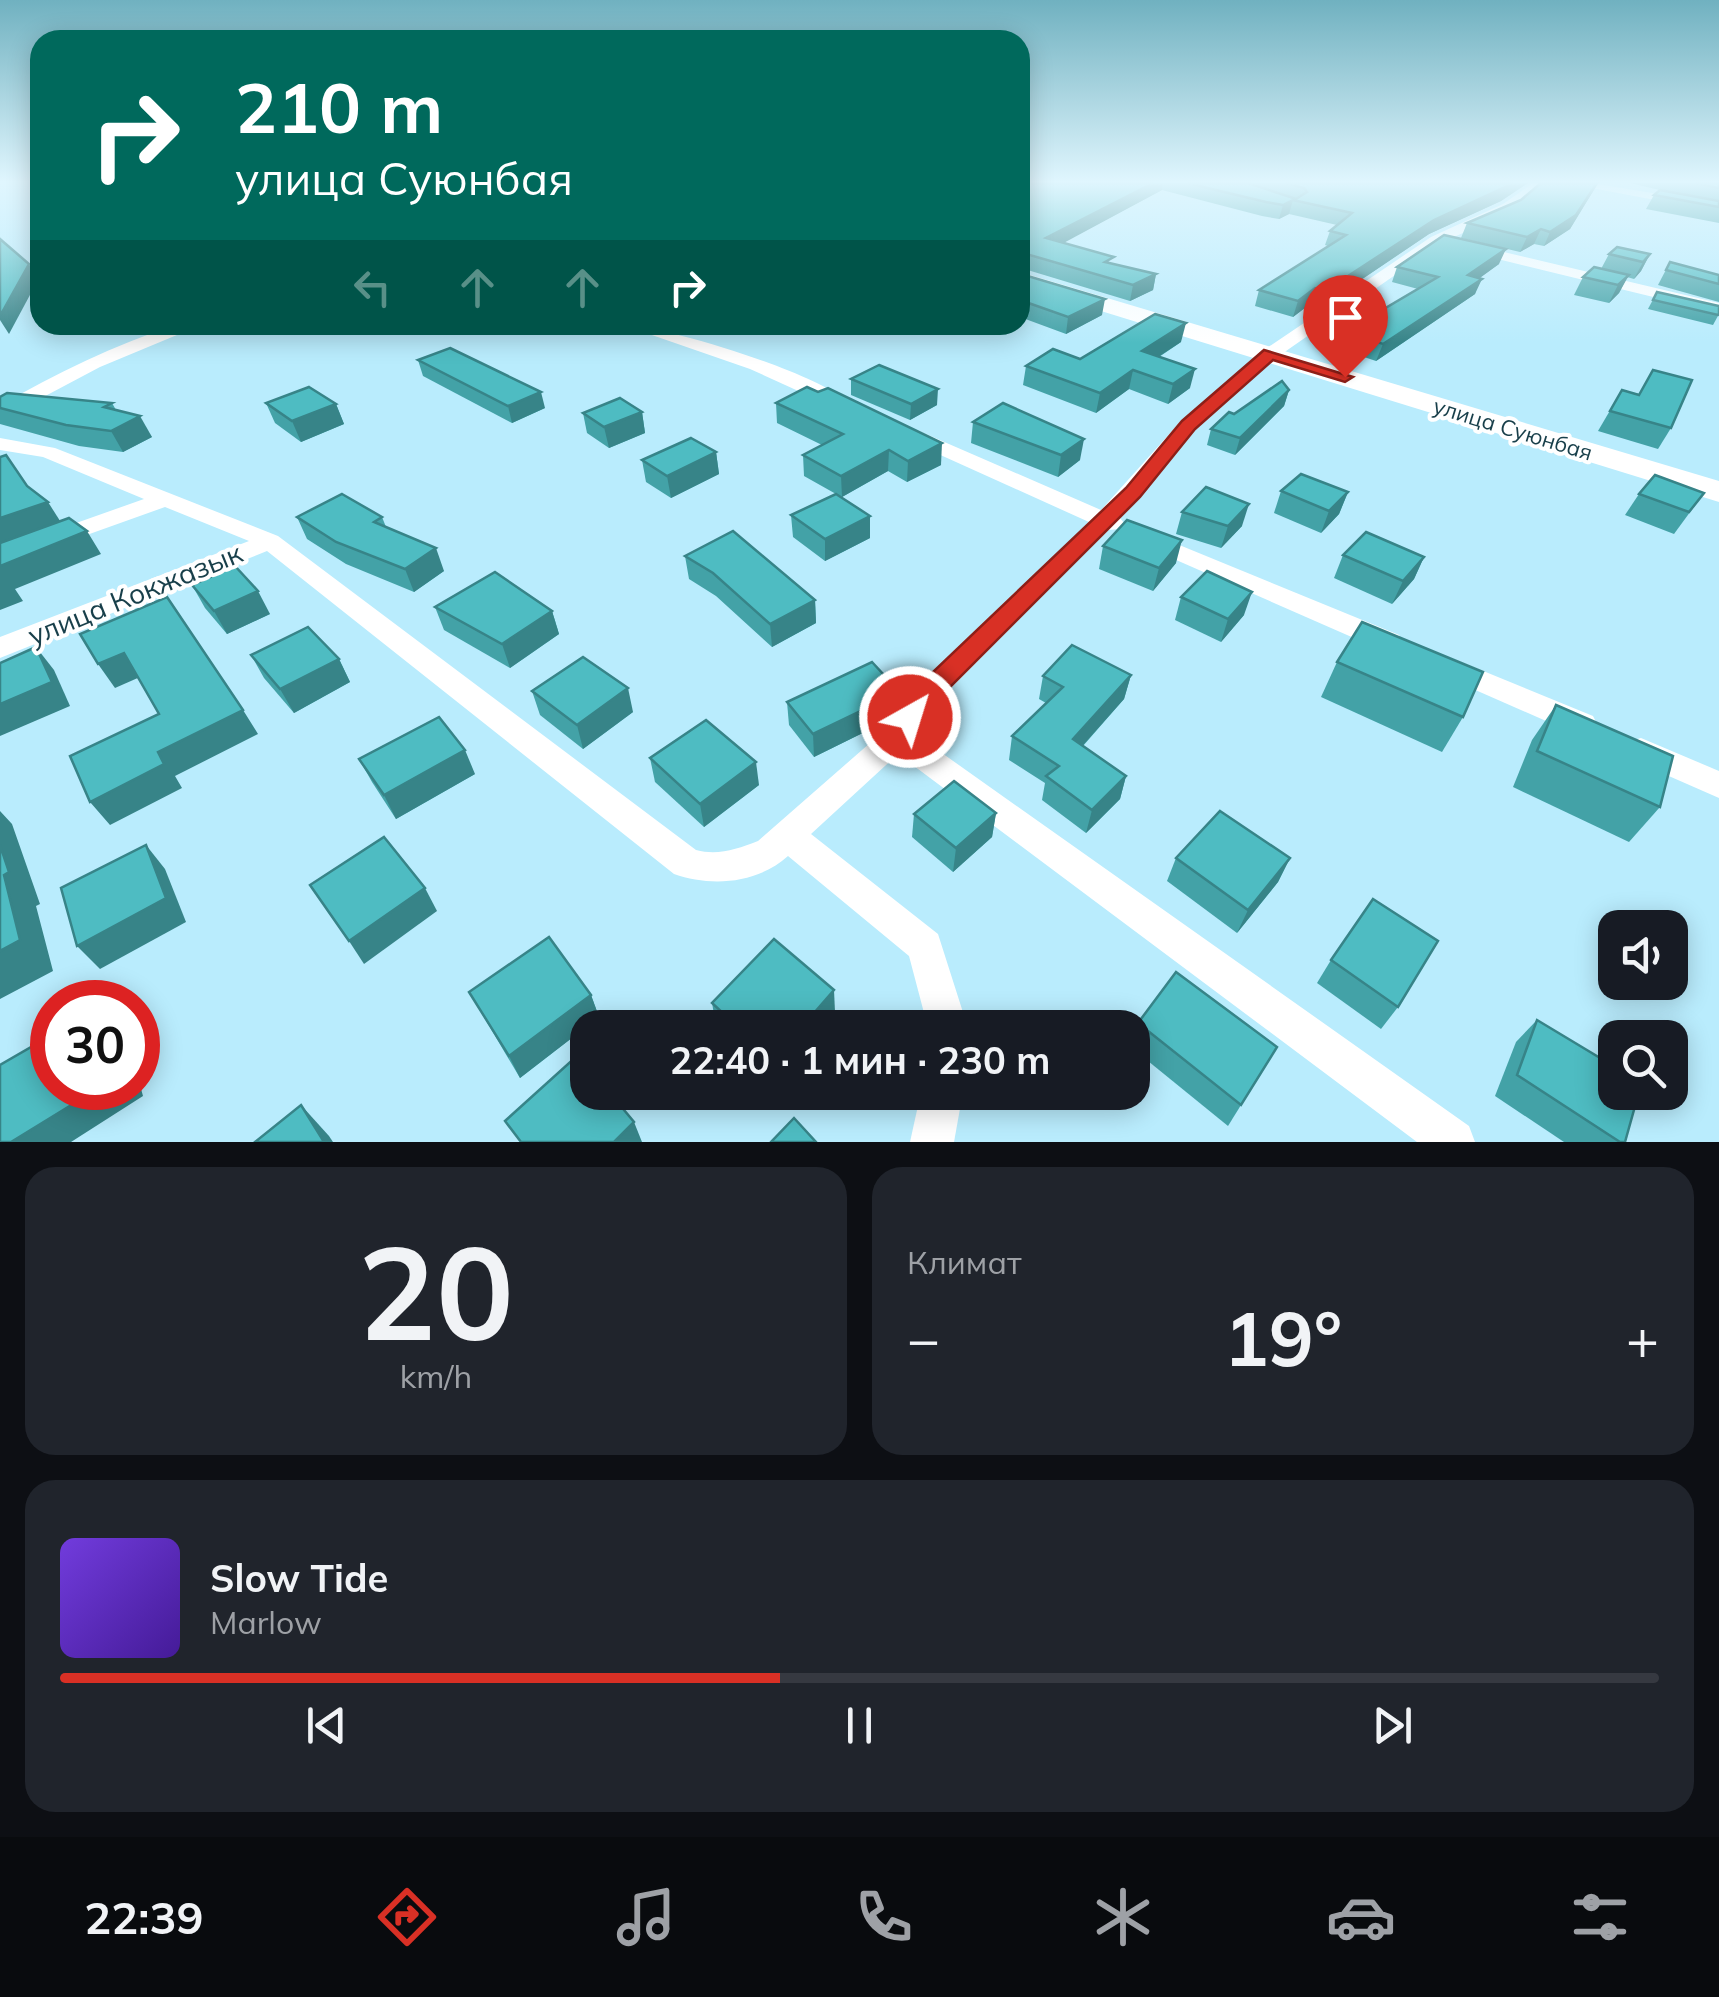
<!DOCTYPE html>
<html lang="ru">
<meta charset="utf-8">
<style>
body{margin:0;font-family:Mulish,sans-serif;background:#20242c;color:#f1f3f6;height:100vh;display:flex;flex-direction:column;font-size:38px;white-space:nowrap}
*{box-sizing:border-box;margin:0}
p{font-size:32px;color:#9ea1a6}
.icon{flex:none;width:55px;height:55px;fill:none;stroke:currentColor;stroke-width:2;stroke-linecap:round;stroke-linejoin:round}
.map{position:relative;height:1142px;overflow:hidden}
.drawer{display:flex;flex-direction:column;gap:25px;padding:25px;background:#0d0f14;flex:1}
.drawer>*{flex:none}
.guide{position:absolute;left:30px;top:30px;width:1000px;height:305px;border-radius:30px;box-shadow:0 5px 25px #0003;background:#00695c;color:#fff;overflow:hidden}
.controls{position:absolute;left:1598px;top:910px;display:grid;gap:20px}
.controls a{display:grid;place-items:center;width:90px;height:90px;border-radius:20px;background:#171b24;box-shadow:0 5px 25px #0003;font-size:50px}
.speed{position:absolute;left:30px;top:980px;display:flex;gap:20px;font-size:50px;font-weight:700;text-align:center}
.speed>*{display:grid;place-content:center;width:130px;height:130px;border-radius:50%;background:#171b24;box-shadow:0 5px 25px #0003;line-height:1}
.speed .limit{border:15px solid #d22;background:#fff;color:#111}
.pin{position:absolute;display:grid;place-items:center;width:85px;height:85px;color:#fff;margin:-102px -42px;border-radius:50% 50% 50% 0;rotate:-45deg;box-shadow:0 0 10px #0007}
.pin .icon{rotate:45deg}
.me{position:absolute;width:110px;margin:-55px;rotate:39deg;stroke-linejoin:round;filter:drop-shadow(0 0 8px #0008)}
.turn{display:flex;align-items:center;gap:35px;height:210px;padding:0 40px;font-size:45px}
.turn .icon{width:130px;height:130px;stroke-width:2.5}
.turn b{display:block;font-size:70px;line-height:85px}
.lanes{display:flex;align-items:center;height:95px;padding:0 40px;background:#0003;justify-content:center;gap:50px;direction:ltr}
.lanes .off{opacity:.35}
.big{font-size:75px;font-weight:700;line-height:1.1}
.drawer .card{flex:1;display:flex;flex-direction:column;justify-content:center;gap:15px;min-width:0;padding:0 35px;border-radius:30px;background:#20242c}
.drawer .dial{align-items:center;gap:0}
.dial b{font-size:130px;line-height:1}
.song{display:flex;align-items:center;gap:30px}
.cover{width:120px;height:120px;border-radius:15px;background:linear-gradient(135deg,hsl(260 70% 55%),hsl(260 70% 35%))}
.played{height:10px;border-radius:5px;background:linear-gradient(90deg,#d93025 45%,#363941 45%)}
.keys{display:flex;justify-content:space-around;direction:ltr}
.heat{display:flex;justify-content:space-between;align-items:center;font-size:55px;direction:ltr}
.drawer .tiles{flex:1;display:grid;gap:25px;grid-template-columns:1fr 1fr}
.card:last-child{grid-column:span 2}
.trip{position:absolute;left:570px;top:1010px;width:580px;height:100px;border-radius:30px;background:#171b24;box-shadow:0 5px 25px #0003;font-weight:700;line-height:100px;text-align:center}
.tab-bar{display:flex;height:160px;justify-content:space-around;align-items:center;background:#090b0e;color:#9ea1a6}
.tab-bar .icon{width:70px;height:70px}
.tab-bar .on{color:#d93025}
.tab-bar b{font-size:45px;color:#f1f3f6}
.map>svg:first-child{display:block}
.lines{fill:none;stroke-linecap:round;stroke-linejoin:round}
.street{fill:#fff;fill-rule:evenodd}
.secondary{fill:#fff;fill-rule:evenodd}
.wall{fill:#43a2a7}
.shaded-wall{fill:#378488}
.building{fill:#4ebcc2;stroke:#378488;stroke-width:2.5}
.route{fill:#d93025;stroke:#8d1f18;stroke-width:2.5}
.labels{text-anchor:middle;stroke-width:8;stroke-linejoin:round;paint-order:stroke}
.far-street-label{font-size:22px;fill:#183f4a;stroke:#fff}
.street-label{font-size:28px;fill:#183f4a;stroke:#fff}
</style>
<div class="map">
<svg width="1719" height="1142" viewBox="0 0 1719 1142">
<rect width="100%" height="100%" fill="#b9ecfd"/>
<g class="lines">
<!-- street -->
<g class="street">
<path d="M1533,183H1546L1513,210L1441,243L1276,358L1195,429L1120,518L1125,524L1121,529L1108,530L933,706L915,734L1469,1126L1475,1142H1417L898,754L811,834L938,934L968,1028H928L909,956L788,856C757,884 711,887 674,874L267,551L0,658V637L249,541L165,507L0,566V550L144,499L43,457L0,450V438L55,448L278,536L696,850C718,856 737,849 758,841L886,729L913,690L1089,522L905,439V431H919L1101,510L1181,421L1264,350L1431,237L1503,204Z"/>
<path d="M1565,183H1591L1719,204V212Z"/>
<path d="M1470,244L1719,303V313L1465,251V245Z"/>
<path d="M176,325H201L100,367L0,420V406C56,373 114,345 176,325Z"/>
<path d="M623,325C663,325 816,373 844,400L834,406L827,404L750,369Z"/>
<path d="M1150,533L1399,635L1403,642L1399,649H1379L1142,545L1138,540L1142,535Z"/>
<path d="M1449,657L1593,716L1597,724L1593,732L1582,735L1571,732L1439,674L1435,667L1439,660Z"/>
<path d="M1641,738L1719,771V798L1630,759L1626,750L1630,741Z"/>
<path d="M921,1092H963L954,1142H910Z"/>
</g>
<!-- secondary -->
<path class="secondary" d="M1020,272L1719,481V502L1020,286Z"/>
</g>
<!-- wall -->
<g class="wall">
<path d="M1020,183H1528L1501,201L1429,234L1343,292L1318,306L1310,304L1293,317L1255,306L1259,290L1328,246L1325,245L1330,231L1337,225L1289,214L1279,219L1262,216L1162,190L1064,242L1113,264L1156,274L1153,290L1130,301L1021,268Z"/>
<path d="M1598,183L1570,229L1544,246L1534,244L1520,252L1461,238L1467,223L1521,200Z"/>
<path d="M1630,183H1719V223L1646,209L1654,195L1664,191Z"/>
<path d="M1609,254H1650L1641,271L1634,279L1627,277L1619,293L1609,303L1574,295L1583,277L1601,269Z"/>
<path d="M1670,262L1719,275V302L1658,285Z"/>
<path d="M1499,264L1479,278L1475,294L1376,361L1340,349L1345,332L1418,289L1392,282L1397,267Z"/>
<path d="M1020,270L1021,274L1102,315L1066,334L1020,317Z"/>
<path d="M1657,292L1719,314L1713,325L1648,309Z"/>
<path d="M951,325H986L972,332Z"/>
<path d="M1181,342L1159,357L1190,388L1168,404L1129,389L1096,413L1023,385L1026,366L1080,359Z"/>
<path d="M418,360L545,408L512,423L423,376Z"/>
<path d="M851,379L937,405L910,420L851,395Z"/>
<path d="M1289,390L1284,406L1235,455L1207,445L1211,429L1234,414Z"/>
<path d="M1622,390L1639,394L1671,428L1658,449L1598,431Z"/>
<path d="M0,397L112,403L116,410L152,437L123,452L79,446L0,424Z"/>
<path d="M266,403L336,404L344,424L301,442L275,423Z"/>
<path d="M776,403L941,465L907,482L888,471L842,497L870,538L825,561L793,537L791,515L836,494L804,476L803,455L822,445L777,423Z"/>
<path d="M642,412L645,433L609,448L587,433L583,413Z"/>
<path d="M973,422L1080,460L1058,477L971,443Z"/>
<path d="M716,452L719,474L671,498L646,482L642,460Z"/>
<path d="M1281,491L1348,492L1339,514L1321,533L1274,513Z"/>
<path d="M1704,493L1674,534L1625,515L1639,494Z"/>
<path d="M1182,512L1242,526L1221,548L1176,534Z"/>
<path d="M297,517H382L386,527L444,571L414,592L346,564L307,539Z"/>
<path d="M1103,546L1176,563L1153,591L1099,569Z"/>
<path d="M1343,555L1424,557L1414,579L1392,604L1334,578Z"/>
<path d="M685,556L815,600L816,623L772,647L716,596L689,579Z"/>
<path d="M192,585L270,614L227,634L205,608Z"/>
<path d="M1181,597L1244,615L1221,642L1175,620Z"/>
<path d="M435,607L552,611L559,634L510,668L444,630Z"/>
<path d="M251,655L339,659L350,682L294,713L264,678Z"/>
<path d="M1337,662L1463,717L1442,752L1321,697Z"/>
<path d="M1131,675L1124,699L1083,746L1126,776L1120,799L1086,833L1042,800L1045,783L1009,760L1012,736L1046,703L1039,699L1043,676Z"/>
<path d="M532,691L633,712L583,749L540,715Z"/>
<path d="M787,702L894,710L887,721L814,757L789,725Z"/>
<path d="M1556,705L1660,807L1629,842L1513,787L1532,740Z"/>
<path d="M650,758L759,785L704,827L655,782Z"/>
<path d="M359,759L475,774L396,819L372,782Z"/>
<path d="M996,813L992,837L953,872L912,837L914,814Z"/>
<path d="M1176,858H1290L1278,882L1237,933L1167,881Z"/>
<path d="M1331,960L1398,1007L1381,1029L1317,983Z"/>
<path d="M469,992L591,995L599,1017L520,1078Z"/>
<path d="M712,1003L835,1012L822,1028H719L716,1025Z"/>
<path d="M1537,1020L1625,1142H1564L1495,1096L1516,1042Z"/>
<path d="M1138,1023L1277,1047L1228,1126L1132,1048V1038Z"/>
</g>
<!-- shaded-wall -->
<g class="shaded-wall">
<path d="M1153,183H1163L1162,190L1045,253L1046,238Z"/>
<path d="M1514,183H1528L1501,201L1429,234L1343,292L1318,306L1323,290L1434,220Z"/>
<path d="M1598,183L1570,229L1544,246L1550,232Z"/>
<path d="M1293,200L1289,214L1279,219L1283,205Z"/>
<path d="M1541,229L1534,244L1520,252L1527,237Z"/>
<path d="M1506,249L1499,264L1462,291L1468,275Z"/>
<path d="M1650,254L1641,271L1634,279L1643,262Z"/>
<path d="M29,264L38,280L9,334L0,320V316Z"/>
<path d="M1156,274L1153,290L1130,301L1133,285Z"/>
<path d="M1629,275L1619,293L1609,303L1618,285Z"/>
<path d="M1482,279L1475,294L1376,361L1383,344Z"/>
<path d="M1315,288L1310,304L1293,317L1298,301Z"/>
<path d="M1105,299L1102,315L1066,334L1068,317Z"/>
<path d="M1186,323L1181,342L1138,370L1142,351Z"/>
<path d="M972,325H986L972,332Z"/>
<path d="M1195,369L1190,388L1168,404L1173,384Z"/>
<path d="M1133,370L1129,389L1096,413L1100,393Z"/>
<path d="M938,389L937,405L910,420L911,404Z"/>
<path d="M1289,390L1284,406L1235,455L1240,438Z"/>
<path d="M541,392L545,408L512,423L508,406Z"/>
<path d="M336,404L344,424L301,442L292,421Z"/>
<path d="M642,412L645,433L609,448L604,427Z"/>
<path d="M140,416L152,437L123,452L111,431Z"/>
<path d="M1084,439L1080,460L1058,477L1061,455Z"/>
<path d="M942,443L941,465L907,482L908,461Z"/>
<path d="M889,450L888,471L842,497L841,476Z"/>
<path d="M716,452L719,474L671,498L667,476Z"/>
<path d="M1348,492L1339,514L1321,533L1329,511Z"/>
<path d="M48,502L62,524L2,545L0,542V518Z"/>
<path d="M1249,504L1242,526L1221,548L1228,526Z"/>
<path d="M870,516V538L825,561V539Z"/>
<path d="M87,531L101,554L15,589L23,601L0,610V566Z"/>
<path d="M1182,540L1176,563L1153,591L1159,568Z"/>
<path d="M436,548L444,571L414,592L405,569Z"/>
<path d="M1424,557L1414,579L1392,604L1403,581Z"/>
<path d="M258,591L270,614L227,634L214,611Z"/>
<path d="M1252,592L1244,615L1221,642L1228,619Z"/>
<path d="M815,600L816,623L772,647L770,624Z"/>
<path d="M552,611L559,634L510,668L502,644Z"/>
<path d="M36,647L54,670L70,706L0,736V704Z"/>
<path d="M124,653L140,677L115,688L98,664Z"/>
<path d="M339,659L350,682L294,713L280,689Z"/>
<path d="M1131,675L1124,699L1068,762L1073,739Z"/>
<path d="M895,687L894,710L887,721L814,757L813,734Z"/>
<path d="M628,688L633,712L583,749L577,725Z"/>
<path d="M243,710L258,734L175,776L182,788L110,825L90,802L158,752Z"/>
<path d="M465,750L475,774L396,819L384,795Z"/>
<path d="M756,762L759,785L704,827L700,804Z"/>
<path d="M1126,776L1120,799L1086,833L1092,810Z"/>
<path d="M0,811L12,824L40,904L36,906L53,971L0,999V951L4,875L0,845Z"/>
<path d="M996,813L992,837L953,872L956,848Z"/>
<path d="M146,845L165,869L186,922L100,969L77,946Z"/>
<path d="M1290,858L1278,882L1237,933L1248,910Z"/>
<path d="M425,888L437,911L364,964L349,941Z"/>
<path d="M834,990L835,1012L822,1028H801Z"/>
<path d="M591,995L599,1017L520,1078L509,1056Z"/>
<path d="M138,1078L143,1096L71,1142H11L99,1088H138Z"/>
<path d="M301,1105L329,1136L333,1142H324Z"/>
<path d="M634,1122L642,1142H614Z"/>
</g>
<!-- building -->
<g class="building">
<path d="M1020,183H1153L1046,238L1114,257L1105,262L1156,274L1133,285L1023,253L1020,255Z"/>
<path d="M1187,183H1248L1296,199L1307,192L1304,188L1286,183H1514L1434,220L1348,276L1323,290L1315,288L1298,301L1259,290L1346,235L1330,231L1352,213L1293,200L1283,205L1266,202Z"/>
<path d="M1541,183H1597L1576,215L1550,232L1541,229L1527,237L1467,223L1521,200Z"/>
<path d="M1695,183H1719V188Z"/>
<path d="M1660,190L1719,201V207L1654,195Z"/>
<path d="M1444,235L1506,249L1468,275L1482,279L1383,344L1345,332L1438,277L1397,267Z"/>
<path d="M0,239L29,264L0,316Z"/>
<path d="M1617,247L1650,254L1643,262L1609,254Z"/>
<path d="M1670,262L1719,275V284L1666,270Z"/>
<path d="M1594,267L1629,275L1618,285L1583,277Z"/>
<path d="M1020,270L1021,274L1105,299L1068,317L1020,300Z"/>
<path d="M1657,292L1719,306V314L1718,315L1653,300Z"/>
<path d="M1155,314L1186,323L1142,351L1195,369L1173,384L1133,370L1100,393L1026,366L1053,349L1080,359Z"/>
<path d="M450,348L541,392L508,406L418,360Z"/>
<path d="M879,365L938,389L911,404L851,379Z"/>
<path d="M1653,370L1692,380L1671,428L1610,411L1622,390L1639,395Z"/>
<path d="M1282,381L1289,390L1240,438L1211,429L1229,412L1234,414Z"/>
<path d="M309,387L336,404L292,421L266,403Z"/>
<path d="M807,387L818,392L828,388L942,443L908,461L889,450L841,476L803,455L843,434L776,403Z"/>
<path d="M7,393L112,403L104,407L140,416L111,431L66,425L0,408V397Z"/>
<path d="M620,398L642,412L604,427L583,413Z"/>
<path d="M1003,403L1084,439L1061,455L973,422Z"/>
<path d="M691,438L716,452L667,476L642,460Z"/>
<path d="M6,455L27,486L48,502L0,518V457Z"/>
<path d="M1301,474L1348,492L1329,511L1281,491Z"/>
<path d="M1655,475L1704,493L1689,512L1639,494Z"/>
<path d="M1206,487L1249,504L1228,526L1182,512Z"/>
<path d="M342,494L382,517L374,522L436,548L405,569L336,542L297,517Z"/>
<path d="M836,494L870,516L825,539L791,515Z"/>
<path d="M69,518L87,531L0,566V543Z"/>
<path d="M1127,520L1182,540L1159,568L1103,546Z"/>
<path d="M733,531L815,600L770,624L713,573L685,556Z"/>
<path d="M1366,532L1424,557L1403,581L1343,555Z"/>
<path d="M235,566L258,591L214,611L192,585Z"/>
<path d="M1207,571L1252,592L1228,619L1181,597Z"/>
<path d="M495,572L552,611L502,644L435,607Z"/>
<path d="M167,597L243,710L158,752L164,764L90,802L70,756L159,714L124,653L98,664L80,634Z"/>
<path d="M1362,622L1483,672L1463,717L1337,662Z"/>
<path d="M308,627L339,659L280,689L251,655Z"/>
<path d="M1072,645L1131,675L1073,739L1126,776L1092,810L1046,776L1059,766L1012,736L1063,687L1043,676Z"/>
<path d="M36,647L52,682L0,704V663Z"/>
<path d="M583,657L628,688L577,725L532,691Z"/>
<path d="M872,662L895,687L888,698L813,734L787,702Z"/>
<path d="M1556,705L1673,756L1660,807L1537,751Z"/>
<path d="M439,717L465,750L384,795L359,759Z"/>
<path d="M706,720L756,762L700,804L650,758Z"/>
<path d="M954,781L996,813L956,848L914,814Z"/>
<path d="M1220,811L1290,858L1248,910L1176,858Z"/>
<path d="M384,837L425,888L349,941L310,885Z"/>
<path d="M0,845L9,872L4,875L20,940L0,951Z"/>
<path d="M146,845L166,898L77,946L61,888Z"/>
<path d="M1373,899L1438,941L1398,1007L1331,960Z"/>
<path d="M549,937L591,995L509,1056L469,992Z"/>
<path d="M774,939L834,990L801,1028H739L712,1003Z"/>
<path d="M1176,972L1277,1047L1241,1105L1138,1023Z"/>
<path d="M1537,1020L1615,1067V1092H1639L1625,1142H1620L1517,1075Z"/>
<path d="M52,1035V1088H99L11,1142H0V1065Z"/>
<path d="M578,1055L588,1066V1092H609L634,1122L614,1142H521L505,1121Z"/>
<path d="M301,1105L324,1142H255Z"/>
<path d="M794,1118L816,1142H771Z"/>
</g>
<!-- sky -->
<linearGradient id="sky" x2="0" y2="1"><stop stop-color="#70b1c0"/><stop offset="0.53" stop-color="#e0f6fe"/><stop offset="1" stop-color="#e0f6fe" stop-opacity="0"/></linearGradient>
<rect width="1719" height="343" fill="url(#sky)"/>
<!-- route -->
<path class="route" d="M1264,350L1353,377L1345,382L1273,360L1195,429L1140,497L932,705L920,724H900L896,717L913,691L1126,488L1182,421Z"/>
<g class="labels">
<!-- far-street labels -->
<g class="far-street-label">
<text transform="translate(1513 429) rotate(17)" y="8">улица Суюнбая</text>
</g>
<!-- street labels -->
<g class="street-label">
<text transform="translate(135 594) rotate(-22)" y="10">улица Кокжазык</text>
</g>
</g>
</svg>
<div class="controls">
<a><svg class="icon" aria-label="sound" viewBox="0 0 24 24"><path d="M4 9h4l5-4v14l-5-4H4zM17 9q2 3 0 6"/></svg></a>
<a><svg class="icon" aria-label="search" viewBox="0 0 24 24"><circle cx="10" cy="10" r="6"/><path d="M15 15l6 6"/></svg></a>
</div>
<div class="speed"><div class="limit">30</div></div>
<div class="pin" style="left:1345px;top:377px;background:#d93025"><svg class="icon" aria-label="arrive" viewBox="0 0 24 24"><path d="M6 21V4h12l-3 4 3 4H6"/></svg></div>
<svg class="me" style="left:910px;top:717px" viewBox="-20 -20 40 40"><circle r="17" fill="#d93025" stroke="#fff" stroke-width="3"/><path d="M0-11L8 9 0 5-8 9z" fill="#fff"/></svg>
<div class="trip">22:40 · 1 мин · 230 m</div>
<div class="guide">
<div class="turn"><svg class="icon" aria-label="right" viewBox="0 0 24 24"><path d="M7 20v-9h11M14 6l5 5-5 5"/></svg><div><b>210 m</b>улица Суюнбая</div></div>
<div class="lanes"><svg class="icon off" aria-label="left" viewBox="0 0 24 24"><path d="M17 20v-9H6M10 6l-5 5 5 5"/></svg><svg class="icon off" aria-label="ahead" viewBox="0 0 24 24"><path d="M12 20V5M6 11l6-6 6 6"/></svg><svg class="icon off" aria-label="ahead" viewBox="0 0 24 24"><path d="M12 20V5M6 11l6-6 6 6"/></svg><svg class="icon" aria-label="right" viewBox="0 0 24 24"><path d="M7 20v-9h11M14 6l5 5-5 5"/></svg></div>
</div>
</div>
<section class="drawer">
<div class="tiles">
<div class="card dial"><b>20</b><p>km/h</p></div>
<div class="card"><p>Климат</p>
<div class="heat"><a>−</a><b class="big">19°</b><a>+</a></div>
</div>
<div class="card">
<div class="song"><i class="cover"></i><div><b>Slow Tide</b><p>Marlow</p></div></div>
<div class="played"></div>
<div class="keys"><svg class="icon" aria-label="previous" viewBox="0 0 24 24"><path d="M18 5L8 12l10 7zM5 5v14"/></svg><svg class="icon" aria-label="pause" viewBox="0 0 24 24"><path d="M8 5v14M16 5v14"/></svg><svg class="icon" aria-label="next" viewBox="0 0 24 24"><path d="M6 5l10 7-10 7zM19 5v14"/></svg></div>
</div>
</div>
</section>
<nav class="tab-bar">
<b>22:39</b>
<svg class="icon on" aria-label="directions" viewBox="0 0 24 24"><path d="M12 3l9 9-9 9-9-9zM9 14v-3h6M13 9l2 2-2 2"/></svg>
<svg class="icon" aria-label="music" viewBox="0 0 24 24"><path d="M9 18V5l10-2v13"/><circle cx="6" cy="18" r="3"/><circle cx="16" cy="16" r="3"/></svg>
<svg class="icon" aria-label="phone" viewBox="0 0 24 24"><path d="M5 4h4l2 5-3 2q2 4 5 5l2-3 5 2v4C11 20 4 13 5 4z"/></svg>
<svg class="icon" aria-label="climate" viewBox="0 0 24 24"><path d="M12 3v18M4 7l16 10M4 17L20 7"/></svg>
<svg class="icon" aria-label="car" viewBox="0 0 24 24"><path d="M5 17H2v-5l4-1 3-4h7l3 4 3 1v5h-3M9 17h6M6 11h13"/><circle cx="7" cy="17" r="2"/><circle cx="17" cy="17" r="2"/></svg>
<svg class="icon" aria-label="filters" viewBox="0 0 24 24"><path d="M4 7h16M4 17h16"/><circle cx="9" cy="7" r="2"/><circle cx="15" cy="17" r="2"/></svg>
</nav>
